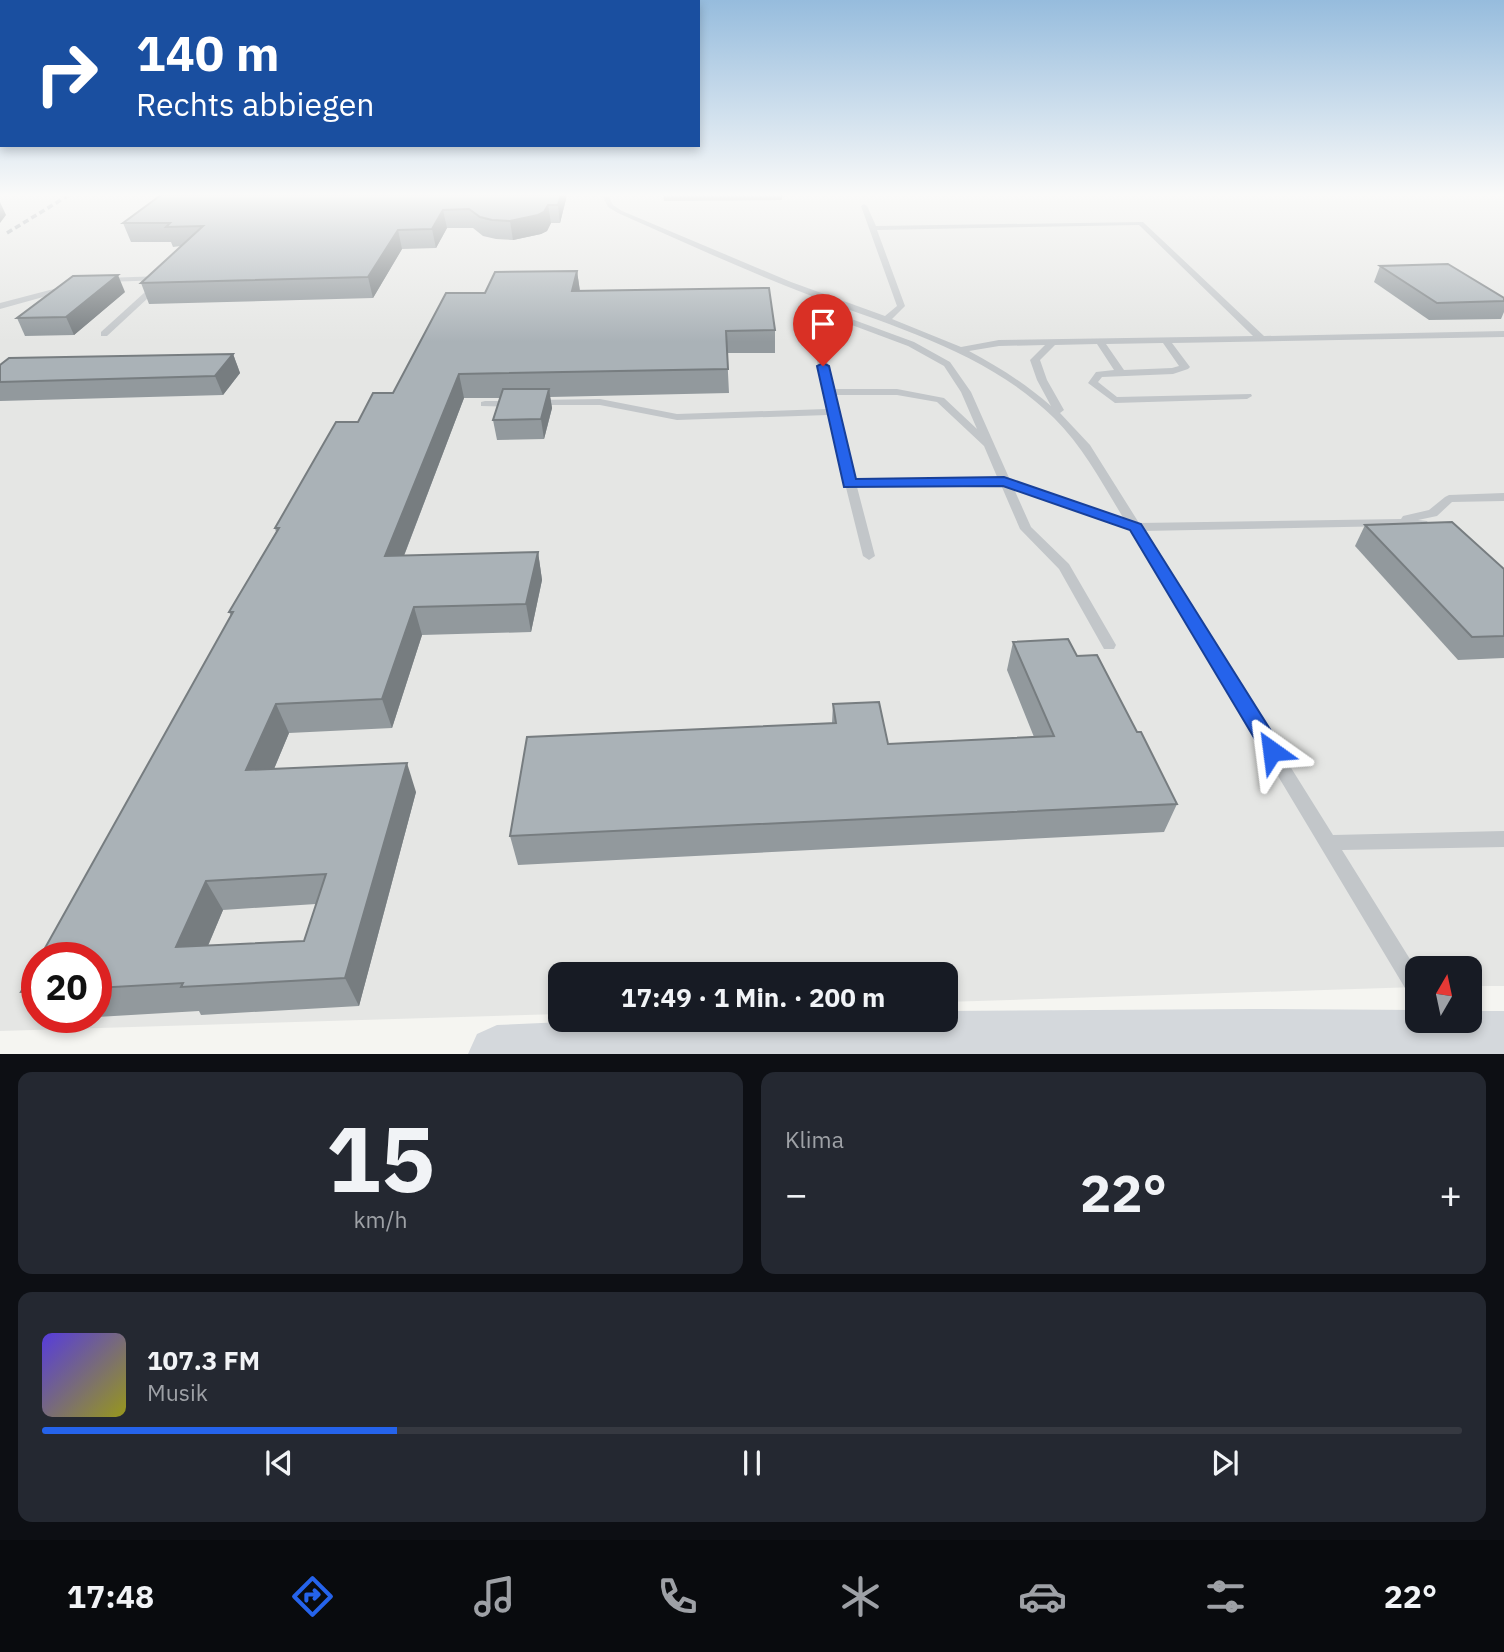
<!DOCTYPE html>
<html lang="de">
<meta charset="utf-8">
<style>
body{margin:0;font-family:"IBM Plex Sans",sans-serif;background:#242831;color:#f1f3f6;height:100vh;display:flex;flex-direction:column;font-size:26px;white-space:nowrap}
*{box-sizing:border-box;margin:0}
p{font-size:23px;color:#9ea1a6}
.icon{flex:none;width:38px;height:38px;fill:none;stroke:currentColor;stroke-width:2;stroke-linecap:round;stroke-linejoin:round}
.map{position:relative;height:1054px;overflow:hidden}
.drawer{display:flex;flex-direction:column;gap:18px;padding:18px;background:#0d0f14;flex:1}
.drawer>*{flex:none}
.guide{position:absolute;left:0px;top:0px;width:700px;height:147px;box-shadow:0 4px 10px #0003;background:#1a4fa0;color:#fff;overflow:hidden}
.needle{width:46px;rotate:9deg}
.fabs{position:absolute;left:1405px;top:956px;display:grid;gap:14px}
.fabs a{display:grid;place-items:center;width:77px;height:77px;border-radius:14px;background:#171b24;box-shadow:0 4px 10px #0003;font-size:35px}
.speed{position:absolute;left:21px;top:942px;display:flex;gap:14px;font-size:35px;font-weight:700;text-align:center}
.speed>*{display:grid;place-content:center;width:91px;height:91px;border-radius:50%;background:#171b24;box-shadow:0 4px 10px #0003;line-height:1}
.speed .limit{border:10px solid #d22;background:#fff;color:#111}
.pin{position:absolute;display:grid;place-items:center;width:60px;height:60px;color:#fff;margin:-72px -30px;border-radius:50% 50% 50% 0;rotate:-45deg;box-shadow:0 0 7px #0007}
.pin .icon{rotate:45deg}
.me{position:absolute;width:77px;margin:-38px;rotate:329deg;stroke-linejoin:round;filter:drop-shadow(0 0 5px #0008)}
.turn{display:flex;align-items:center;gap:24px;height:147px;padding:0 21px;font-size:32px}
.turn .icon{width:91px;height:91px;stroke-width:2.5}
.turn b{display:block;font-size:49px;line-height:60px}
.big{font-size:52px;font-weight:700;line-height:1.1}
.drawer .tile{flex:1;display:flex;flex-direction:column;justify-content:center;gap:10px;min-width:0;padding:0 24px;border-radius:14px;background:#242831}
.drawer .dial{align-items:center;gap:0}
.dial b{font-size:91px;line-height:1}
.song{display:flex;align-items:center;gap:21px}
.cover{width:84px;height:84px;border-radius:10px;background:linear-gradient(135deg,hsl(250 70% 55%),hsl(60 70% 35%))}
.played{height:7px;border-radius:4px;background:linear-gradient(90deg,#2563eb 25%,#363941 25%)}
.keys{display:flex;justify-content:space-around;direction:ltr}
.heat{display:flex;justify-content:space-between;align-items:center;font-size:38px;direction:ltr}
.drawer .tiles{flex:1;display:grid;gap:18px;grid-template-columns:1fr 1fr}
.tile:last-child{grid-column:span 2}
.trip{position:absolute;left:548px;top:962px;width:410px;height:70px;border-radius:14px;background:#171b24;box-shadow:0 4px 10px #0003;font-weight:700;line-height:70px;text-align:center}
.tab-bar{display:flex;height:112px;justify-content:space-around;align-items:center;background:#090b0e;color:#9ea1a6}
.tab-bar .icon{width:49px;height:49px}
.tab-bar .selected{color:#2563eb}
.tab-bar b{font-size:32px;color:#f1f3f6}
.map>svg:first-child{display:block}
.built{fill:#e5e6e4;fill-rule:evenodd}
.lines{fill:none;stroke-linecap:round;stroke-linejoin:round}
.service{fill:#c2c6c9;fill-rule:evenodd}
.secondary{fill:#d4d8dc;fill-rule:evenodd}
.rail{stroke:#a2a8ae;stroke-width:3.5;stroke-dasharray:6 3.5;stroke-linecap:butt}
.wall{fill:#92999d;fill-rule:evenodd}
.shaded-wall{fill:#777d80}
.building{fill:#aab2b7;stroke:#777d80;stroke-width:2;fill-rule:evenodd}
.route{fill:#2563eb;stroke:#184099;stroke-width:2}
</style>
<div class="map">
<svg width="1504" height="1054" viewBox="0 0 1504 1054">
<rect width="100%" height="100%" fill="#f5f5f1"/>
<!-- built -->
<path class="built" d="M0,195H1504V986H1470V968H1418L1417,987L945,1002V975H560V1014L0,1031ZM37,957H96V1017H37Z"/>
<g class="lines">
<!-- service -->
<g class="service">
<path d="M602,195H608L613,205L622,211L791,282L885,316L897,306L861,206L864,204L867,206L876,226L1143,222L1264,336L1504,331V337L1172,343L1190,367L1188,369L1173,374L1102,377L1098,382L1117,397L1251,394L1252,396L1247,399L1115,403L1088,383L1096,372L1114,370L1097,344L1055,345L1040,360L1047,380L1064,410L1060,413L1090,445L1139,523L1401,519L1403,516L1429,510L1445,497L1449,495L1504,493V501L1452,502L1437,516L1418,520L1427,521L1429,524L1423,528L1393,526L1143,531L1333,835L1504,831V847L1342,850L1418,972V1001L1411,998L1130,529L1014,489L1031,527L1069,564L1116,645L1114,649H1104L1059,569L1020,529L1001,485L857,487L875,556L869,560L863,556L828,415L677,420L600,405H533L532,403L537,400L600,399L677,414L826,409L807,307V301L811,298L815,301L816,306L914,342L950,362L971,392L1010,480L1124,519C1102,483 1084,448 1054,418C987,352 894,327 809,295C744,270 681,241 618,213L608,207ZM1139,225L1253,336L999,340L961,347L892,319L905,306L877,230ZM817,312L908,346L944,366L961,392L977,429L944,398L897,389H833ZM1163,343L1179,366L1172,368L1124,370L1106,344ZM1045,345L1030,360L1037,380L1051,406C1026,384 999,367 969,351L999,346ZM834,395H897L937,402L984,446L998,479L855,480Z"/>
<path d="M163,276H166V280L104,282L100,280L104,278Z"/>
<path d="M155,283L162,285L107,336H101V332Z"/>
<path d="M69,285L73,287L72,289L0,309V303Z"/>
<path d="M485,401H515L520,404L515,407L481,406V402Z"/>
</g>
<!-- secondary -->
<path class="secondary" d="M1252,1009L1418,1010V1020H1470V1011H1504V1054H468L477,1034L497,1025L608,1020H945V1011Z"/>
<!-- rail -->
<path class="rail" d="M7,233L69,195"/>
</g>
<!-- wall -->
<g class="wall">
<path d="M567,195L560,223H551L547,231L541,234L513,240L496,239L483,236L473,228H447L436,248L402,249L373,298L149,304L141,283L181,246L173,247L171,242H131L123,223Z"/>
<path d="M663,195H782V200L664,201Z"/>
<path d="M1380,266L1504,298V312L1501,319L1429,320L1374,282Z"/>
<path d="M577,271L580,291L775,330V353H727L729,393L550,397L552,408L544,439L497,440L493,420L501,398H464L404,556L538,552L542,580L531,632L422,635L392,728L289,733L274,769L416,792L359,1006L201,1015L199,1011L46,1020L44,1017H96V957L231,616L229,612L276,532L275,528L358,422L393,393L485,293ZM316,904L304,941L208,946L223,910Z"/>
<path d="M125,292L74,335L25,336L17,318Z"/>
<path d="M233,354L240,373L223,395L0,401V365Z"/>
<path d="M1365,525L1504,569V658L1458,660L1355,546Z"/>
<path d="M1013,642L1077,656L1137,732L1177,804L1164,832L518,865L510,836L832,723L833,704L888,744L1034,737L1007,670Z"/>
<path d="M37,963V1009L21,992Z"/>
</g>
<!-- shaded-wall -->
<g class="shaded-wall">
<path d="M561,195H567L560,223L558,205Z"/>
<path d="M0,202L6,215L0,223Z"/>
<path d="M548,205L551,223L547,231L541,234L513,240L510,221Z"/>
<path d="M443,210L447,228L436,248L432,229Z"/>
<path d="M398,230L402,249L373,298L368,277Z"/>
<path d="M577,271L580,292L572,291Z"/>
<path d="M118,275L125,292L74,335L66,317Z"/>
<path d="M233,354L240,373L223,395L215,376Z"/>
<path d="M459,374L464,398L393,584L385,556Z"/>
<path d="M549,389L552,408L544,439L541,419Z"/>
<path d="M538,552L542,580L531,632L526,604Z"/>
<path d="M414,607L422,635L392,728L382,699Z"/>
<path d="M276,704L289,733L261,800L246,770Z"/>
<path d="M407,763L416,792L359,1006L345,978Z"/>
<path d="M206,881L223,910L195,976L176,947Z"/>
</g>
<!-- building -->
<g class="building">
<path d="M161,195H561L558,205H548L544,212L538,215L510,221L492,220L480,217L469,209L443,210L432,229L398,230L368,277L141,283L203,226L166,227L170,223H123Z"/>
<path d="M1448,264L1504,298V301L1437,303L1380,266Z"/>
<path d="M577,271L572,291L769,288L775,330L726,331L728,369L459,374L385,556L538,552L526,604L414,607L382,699L276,704L246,770L407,763L345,978L181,987L183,983L96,988V957H40L233,612H229L279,528H275L336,422H358L373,393H393L446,293H485L495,272ZM326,874L304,941L176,947L206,881Z"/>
<path d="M118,275L66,317L17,318L73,276Z"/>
<path d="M233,354L215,376L0,382V365L9,358Z"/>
<path d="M503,389H549L541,419L493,420Z"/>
<path d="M1452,522L1504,569V636L1472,637L1365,525Z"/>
<path d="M1068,639L1077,656L1097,655L1137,732H1141L1177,804L510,836L527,737L836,723L833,704L879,702L888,744L1054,736L1013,642Z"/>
<path d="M37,963V991L21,992Z"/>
</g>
<!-- sky -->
<linearGradient id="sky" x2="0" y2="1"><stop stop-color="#96bcdd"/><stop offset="0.57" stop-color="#fafaf9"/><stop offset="1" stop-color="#fafaf9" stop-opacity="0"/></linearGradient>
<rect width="1504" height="342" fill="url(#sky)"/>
<!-- route -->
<path class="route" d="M823,363L829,366L856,479L1004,477L1141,524L1280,745L1283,751L1280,756L1272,759L1265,756L1130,530L1003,486L844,487L817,366Z"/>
</svg>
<div class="fabs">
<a><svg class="needle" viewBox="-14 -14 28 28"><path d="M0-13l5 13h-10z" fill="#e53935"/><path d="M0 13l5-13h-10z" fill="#9ea1a6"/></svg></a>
</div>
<div class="speed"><div class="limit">20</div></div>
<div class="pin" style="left:823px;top:366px;background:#d93025"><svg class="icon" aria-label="arrive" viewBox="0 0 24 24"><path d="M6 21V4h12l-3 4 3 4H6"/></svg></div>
<svg class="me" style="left:1272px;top:751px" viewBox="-20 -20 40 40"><path d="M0-17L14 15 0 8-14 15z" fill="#2563eb" stroke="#fff" stroke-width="4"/></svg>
<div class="trip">17:49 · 1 Min. · 200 m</div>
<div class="guide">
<div class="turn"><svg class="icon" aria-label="right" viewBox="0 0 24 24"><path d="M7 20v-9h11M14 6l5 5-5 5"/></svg><div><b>140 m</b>Rechts abbiegen</div></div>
</div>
</div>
<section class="drawer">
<div class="tiles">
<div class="tile dial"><b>15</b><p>km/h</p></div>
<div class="tile"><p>Klima</p>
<div class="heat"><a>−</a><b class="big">22°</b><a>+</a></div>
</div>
<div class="tile">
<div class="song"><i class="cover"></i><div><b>107.3 FM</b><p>Musik</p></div></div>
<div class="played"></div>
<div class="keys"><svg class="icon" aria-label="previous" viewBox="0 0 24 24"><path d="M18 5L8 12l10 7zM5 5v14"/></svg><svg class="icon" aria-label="pause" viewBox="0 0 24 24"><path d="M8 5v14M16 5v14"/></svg><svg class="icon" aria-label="next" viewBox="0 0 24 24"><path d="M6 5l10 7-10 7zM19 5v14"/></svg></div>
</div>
</div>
</section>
<nav class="tab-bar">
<b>17:48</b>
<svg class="icon selected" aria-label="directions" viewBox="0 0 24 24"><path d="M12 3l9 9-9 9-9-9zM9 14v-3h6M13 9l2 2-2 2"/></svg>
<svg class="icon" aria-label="music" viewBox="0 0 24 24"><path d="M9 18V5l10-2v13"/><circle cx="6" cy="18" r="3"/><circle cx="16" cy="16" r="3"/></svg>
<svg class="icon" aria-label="phone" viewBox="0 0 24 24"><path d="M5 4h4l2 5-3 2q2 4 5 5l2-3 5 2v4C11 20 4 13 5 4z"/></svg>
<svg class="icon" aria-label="climate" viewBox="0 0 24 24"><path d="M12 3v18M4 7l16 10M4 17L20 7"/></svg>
<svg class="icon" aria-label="car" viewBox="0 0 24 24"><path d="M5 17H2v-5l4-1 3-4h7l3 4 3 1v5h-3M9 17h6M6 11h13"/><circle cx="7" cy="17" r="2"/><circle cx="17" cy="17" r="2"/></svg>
<svg class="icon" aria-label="filters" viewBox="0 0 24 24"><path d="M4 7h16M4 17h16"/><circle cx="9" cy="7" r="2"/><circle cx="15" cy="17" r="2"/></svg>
<b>22°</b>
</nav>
